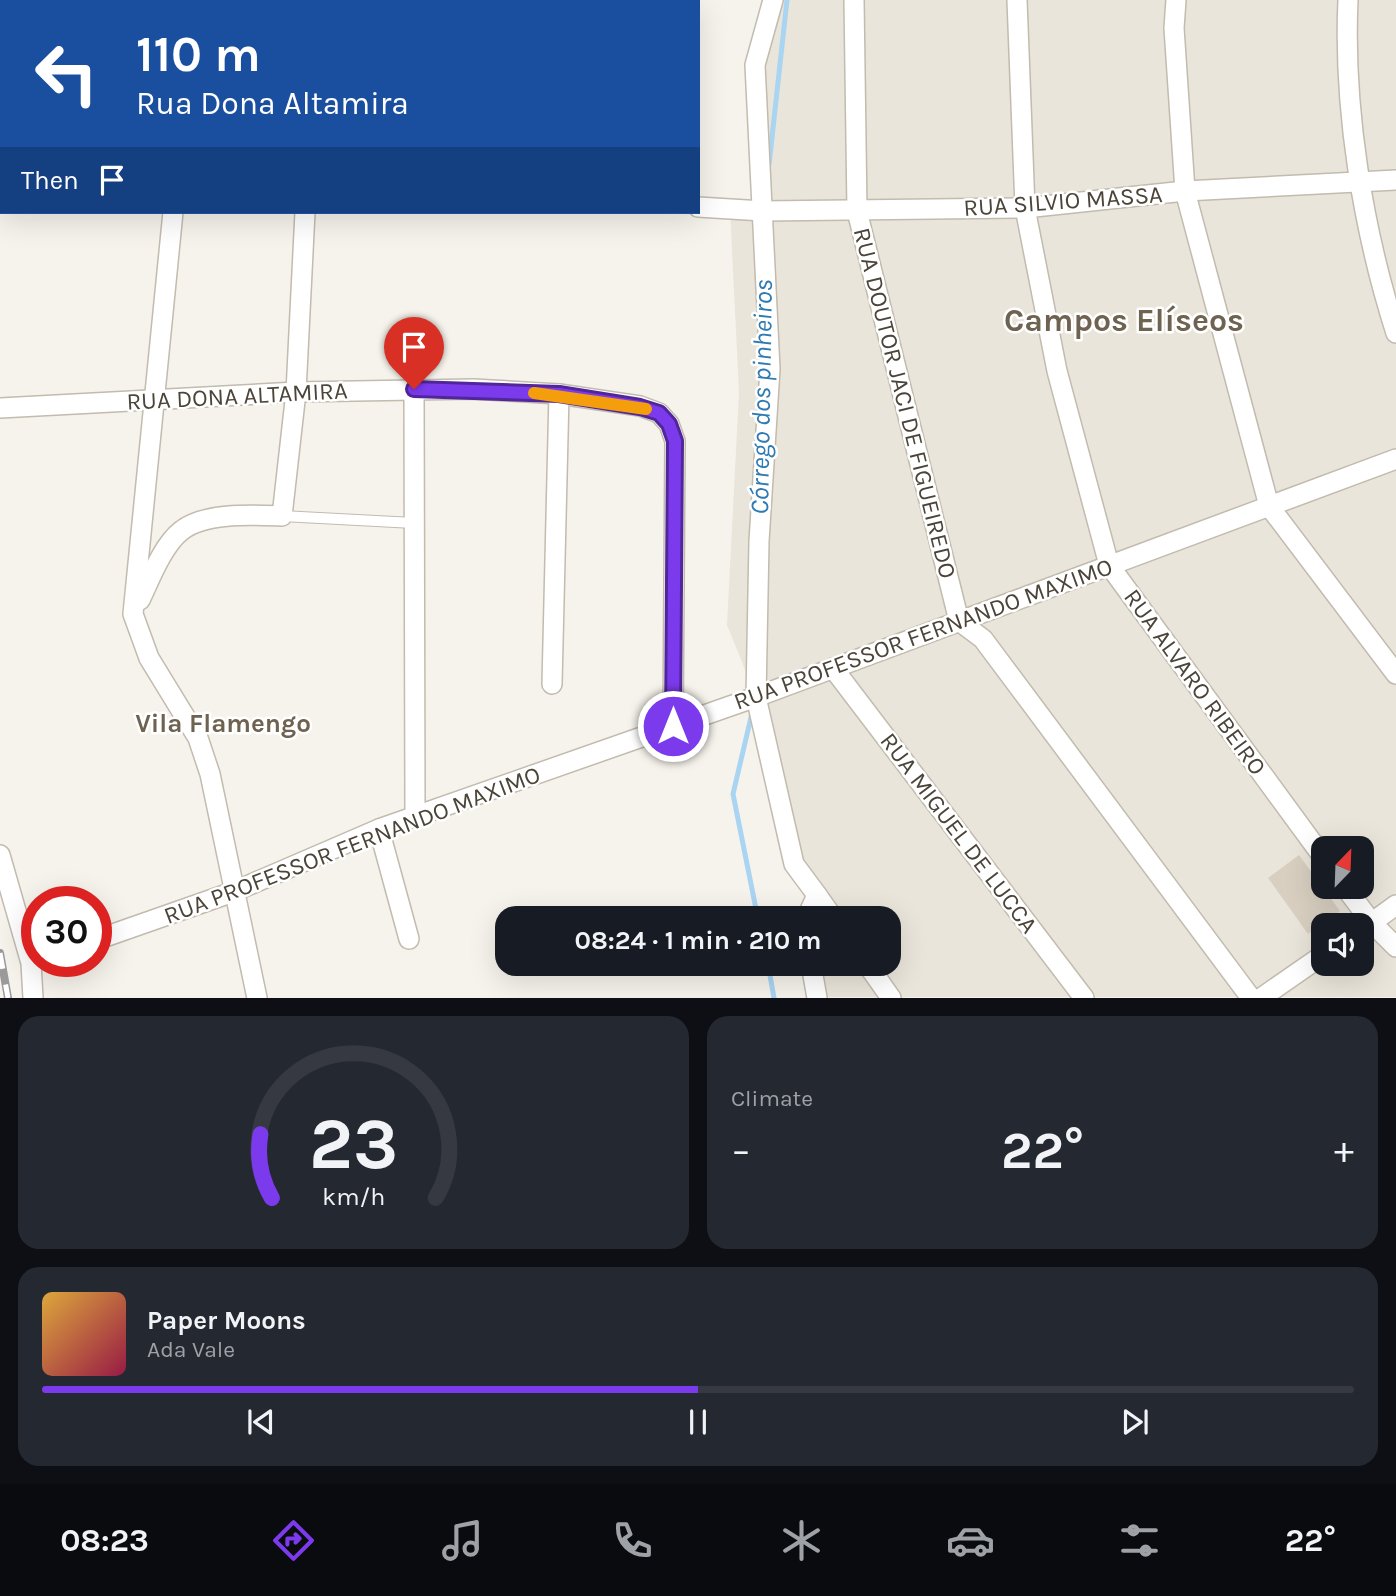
<!DOCTYPE html>
<meta charset="utf-8">
<style>
body{margin:0;font-family:Karla,sans-serif;background:#242831;color:#f1f3f6;height:100vh;display:flex;flex-direction:column;font-size:26px;white-space:nowrap}
*{box-sizing:border-box;margin:0}
p{font-size:23px;color:#9ea1a6}
.icon{flex:none;width:38px;height:38px;fill:none;stroke:currentColor;stroke-width:2;stroke-linecap:round;stroke-linejoin:round}
.map{position:relative;height:998px;overflow:hidden}
.drawer{display:flex;flex-direction:column;gap:18px;padding:18px;background:#0d0f14;flex:1}
.drawer>*{flex:none}
.banner{position:absolute;left:0px;top:0px;width:700px;height:214px;box-shadow:0 7px 28px #0002;background:#1a4fa0;color:#fff;overflow:hidden}
.needle{width:46px;rotate:23deg}
.fabs{position:absolute;left:1311px;top:836px;display:grid;gap:14px}
.fabs a{display:grid;place-items:center;width:63px;height:63px;border-radius:14px;background:#171b24;box-shadow:0 7px 28px #0002;font-size:35px}
.speed{position:absolute;left:21px;top:886px;display:flex;gap:14px;font-size:35px;font-weight:700;text-align:center}
.speed>*{display:grid;place-content:center;width:91px;height:91px;border-radius:50%;background:#171b24;box-shadow:0 7px 28px #0002;line-height:1}
.speed .limit{border:10px solid #d22;background:#fff;color:#111}
.pin{position:absolute;display:grid;place-items:center;width:60px;height:60px;color:#fff;margin:-72px -30px;border-radius:50% 50% 50% 0;rotate:-45deg;box-shadow:0 0 7px #0007}
.pin .icon{rotate:45deg}
.me{position:absolute;width:77px;margin:-38px;rotate:0deg;stroke-linejoin:round;filter:drop-shadow(0 0 5px #0008)}
.turn{display:flex;align-items:center;gap:24px;height:147px;padding:0 21px;font-size:32px}
.turn .icon{width:91px;height:91px;stroke-width:2.5}
.turn b{display:block;font-size:49px;line-height:60px}
.then{display:flex;align-items:center;height:66px;padding:0 21px;background:#0003;gap:14px;font-size:26px}
.big{font-size:52px;font-weight:700;line-height:1.1}
.drawer .card{flex:1;display:flex;flex-direction:column;justify-content:center;gap:10px;min-width:0;padding:0 24px;border-radius:21px;background:#242831}
.drawer .dial{align-items:center;gap:0}
.dial svg{height:182px;overflow:visible;fill:none;stroke:#363941;stroke-width:7;stroke-linecap:round;text-anchor:middle}
.dial text{fill:#f1f3f6;stroke:none}
.song{display:flex;align-items:center;gap:21px}
.cover{width:84px;height:84px;border-radius:10px;background:linear-gradient(135deg,hsl(40 70% 55%),hsl(340 70% 35%))}
.played{height:7px;border-radius:4px;background:linear-gradient(90deg,#7c3aed 50%,#363941 50%)}
.keys{display:flex;justify-content:space-around;direction:ltr}
.heat{display:flex;justify-content:space-between;align-items:center;font-size:38px;direction:ltr}
.drawer .tiles{flex:1;display:grid;gap:18px;grid-template-columns:1fr 1fr}
.card:last-child{grid-column:span 2}
.trip{position:absolute;left:495px;top:906px;width:406px;height:70px;border-radius:21px;background:#171b24;box-shadow:0 7px 28px #0002;font-weight:700;line-height:70px;text-align:center}
.tab-bar{display:flex;height:112px;justify-content:space-around;align-items:center;background:#090b0e;color:#9ea1a6}
.tab-bar .icon{width:49px;height:49px}
.tab-bar .active{color:#7c3aed}
.tab-bar b{font-size:32px;color:#f1f3f6}
.map>svg:first-child{display:block}
.residential{fill:#eae5da;fill-rule:evenodd}
.lines{fill:none;stroke-linecap:round;stroke-linejoin:round}
.stream{stroke:#a9d4f2;stroke-width:5}
.building{fill:#d8cfc1}
.lane-casing{stroke:#c2bbae;stroke-width:12}
.street-casing{stroke:#c2bbae;stroke-width:22}
.lane{stroke:#fff;stroke-width:10}
.street{stroke:#fff;stroke-width:19}
.rail-casing{stroke:#9a9a9a;stroke-width:8}
.rail{stroke:#fff;stroke-width:5;stroke-dasharray:16;stroke-linecap:butt}
.route-casing{stroke:#51269a;stroke-width:18}
.route{stroke:#7c3aed;stroke-width:12}
.slow{stroke:#f59e0b;stroke-width:12}
.labels{text-anchor:middle;stroke-width:5;stroke-linejoin:round;paint-order:stroke}
.street-label{font-size:24px;fill:#4b4439;stroke:#fff}
.water-label{font-size:26px;font-style:italic;fill:#2e7ab2;stroke:#fff}
.neighbourhood-label{font-size:26px;font-weight:bold;fill:#6e6250;stroke:#fff}
.district-label{font-size:32px;font-weight:bold;fill:#6e6250;stroke:#fff}
</style>
<div class="map">
<svg width="1396" height="998" viewBox="0 0 1396 998">
<rect width="100%" height="100%" fill="#f6f3ec"/>
<!-- residential -->
<path class="residential" d="M773,0H1396V997H817L811,964H889V919H806L816,895L794,864L756,697L727,625L739,392L730,210L763,211L755,65ZM1323,849H1362V887H1323ZM1323,926H1362V964H1323Z"/>
<g class="lines">
<!-- stream -->
<g class="stream">
<path d="M769,165L787,0"/>
<path d="M752,713L733,794L758,919"/>
<path d="M768,964L774,998"/>
</g>
</g>
<!-- building -->
<path class="building" d="M1299,855L1340,911L1308,934L1268,878Z"/>
<g class="lines">
<defs>
<path id="lane" d="M282,516L414,523"/>
<g id="street">
<path d="M773,0L755,65L770,369L759,541L756,697L794,864L817,895L806,919"/>
<path d="M854,0L857,211L959,621L983,639L1251,998"/>
<path d="M1017,0L1025,208L1057,371L1109,565L1323,857"/>
<path d="M1176,0L1174,28L1185,191L1269,506L1396,674"/>
<path d="M1348,0C1343,108 1363,230 1396,333"/>
<path d="M90,2V0"/>
<path d="M189,2L190,0"/>
<path d="M323,2L324,0"/>
<path d="M0,157H2"/>
<path d="M698,207L763,211L1025,208L1185,191L1396,180"/>
<path d="M173,212L133,614L149,658L198,738L210,774L257,998"/>
<path d="M414,389L415,816"/>
<path d="M0,408L296,392L474,389L559,394L640,406L659,413L669,424L675,441L673,726"/>
<path d="M140,600C150,579 163,545 181,531C204,512 254,515 282,516L296,392L305,212"/>
<path d="M833,668L1084,998"/>
<path d="M552,684L559,394"/>
<path d="M379,829L409,939"/>
<path d="M0,855L31,963L33,998"/>
<path d="M1345,887L1372,923L1396,947"/>
<path d="M817,895L834,919"/>
<path d="M1363,929L1396,905"/>
<path d="M96,940L233,892L379,829L756,697L1396,459"/>
<path d="M811,964L817,998"/>
<path d="M867,964L891,998"/>
<path d="M1261,998L1323,955"/>
</g>
</defs>
<!-- lane casing -->
<use href="#lane" class="lane-casing"/>
<!-- street casing -->
<use href="#street" class="street-casing"/>
<!-- lane -->
<use href="#lane" class="lane"/>
<!-- street -->
<use href="#street" class="street"/>
<defs>
<path id="rail" d="M0,953L8,998"/>
</defs>
<!-- rail casing -->
<use href="#rail" class="rail-casing"/>
<!-- rail -->
<use href="#rail" class="rail"/>
</g>
<g class="lines">
<defs>
<path id="route" d="M414,389L559,394L640,407L659,413L669,424L675,441L673,726"/>
</defs>
<!-- route casing -->
<use href="#route" class="route-casing"/>
<!-- route -->
<use href="#route" class="route"/>
<!-- slow -->
<path class="slow" d="M534,393L646,409"/>
</g>
<g class="labels">
<!-- street labels -->
<g class="street-label">
<text transform="translate(1063 201) rotate(-4)" y="8">RUA SILVIO MASSA</text>
<text transform="translate(237 396) rotate(-3)" y="8">RUA DONA ALTAMIRA</text>
<text transform="translate(905 403) rotate(76)" y="8">RUA DOUTOR JACI DE FIGUEIREDO</text>
<text transform="translate(923 634) rotate(-20)" y="8">RUA PROFESSOR FERNANDO MAXIMO</text>
<text transform="translate(1195 682) rotate(54)" y="8">RUA ALVARO RIBEIRO</text>
<text transform="translate(959 833) rotate(53)" y="8">RUA MIGUEL DE LUCCA</text>
<text transform="translate(352 845) rotate(-21)" y="8">RUA PROFESSOR FERNANDO MAXIMO</text>
</g>
<!-- water labels -->
<g class="water-label">
<text transform="translate(761 397) rotate(-89)" y="9">Córrego dos pinheiros</text>
</g>
<!-- neighbourhood labels -->
<g class="neighbourhood-label">
<text x="223" y="732">Vila Flamengo</text>
</g>
<!-- district labels -->
<g class="district-label">
<text x="1124" y="331">Campos Elíseos</text>
</g>
</g>
</svg>
<div class="fabs">
<a><svg class="needle" viewBox="-14 -14 28 28"><path d="M0-13l5 13h-10z" fill="#e53935"/><path d="M0 13l5-13h-10z" fill="#9ea1a6"/></svg></a>
<a><svg class="icon" aria-label="sound" viewBox="0 0 24 24"><path d="M4 9h4l5-4v14l-5-4H4zM17 9q2 3 0 6"/></svg></a>
</div>
<div class="speed"><div class="limit">30</div></div>
<div class="pin" style="left:414px;top:389px;background:#d93025"><svg class="icon" aria-label="arrive" viewBox="0 0 24 24"><path d="M6 21V4h12l-3 4 3 4H6"/></svg></div>
<svg class="me" style="left:673px;top:726px" viewBox="-20 -20 40 40"><circle r="17" fill="#7c3aed" stroke="#fff" stroke-width="3"/><path d="M0-11L8 9 0 5-8 9z" fill="#fff"/></svg>
<div class="trip">08:24 · 1 min · 210 m</div>
<div class="banner">
<div class="turn"><svg class="icon" aria-label="left" viewBox="0 0 24 24"><path d="M17 20v-9H6M10 6l-5 5 5 5"/></svg><div><b>110 m</b>Rua Dona Altamira</div></div>
<div class="then">Then<svg class="icon" aria-label="arrive" viewBox="0 0 24 24"><path d="M6 21V4h12l-3 4 3 4H6"/></svg></div>
</div>
</div>
<section class="drawer">
<div class="tiles">
<div class="card dial"><svg viewBox="0 0 100 80">
<path d="M14 69A42 42 0 1 1 86 69"/>
<path d="M14 69A42 42 0 0 1 9 41" stroke="#7c3aed"/>
<text x="50" y="56" font-size="32" font-weight="700">23</text>
<text x="50" y="72" font-size="11">km/h</text>
</svg></div>
<div class="card"><p>Climate</p>
<div class="heat"><a>−</a><b class="big">22°</b><a>+</a></div>
</div>
<div class="card">
<div class="song"><i class="cover"></i><div><b>Paper Moons</b><p>Ada Vale</p></div></div>
<div class="played"></div>
<div class="keys"><svg class="icon" aria-label="previous" viewBox="0 0 24 24"><path d="M18 5L8 12l10 7zM5 5v14"/></svg><svg class="icon" aria-label="pause" viewBox="0 0 24 24"><path d="M8 5v14M16 5v14"/></svg><svg class="icon" aria-label="next" viewBox="0 0 24 24"><path d="M6 5l10 7-10 7zM19 5v14"/></svg></div>
</div>
</div>
</section>
<nav class="tab-bar">
<b>08:23</b>
<svg class="icon active" aria-label="directions" viewBox="0 0 24 24"><path d="M12 3l9 9-9 9-9-9zM9 14v-3h6M13 9l2 2-2 2"/></svg>
<svg class="icon" aria-label="music" viewBox="0 0 24 24"><path d="M9 18V5l10-2v13"/><circle cx="6" cy="18" r="3"/><circle cx="16" cy="16" r="3"/></svg>
<svg class="icon" aria-label="phone" viewBox="0 0 24 24"><path d="M5 4h4l2 5-3 2q2 4 5 5l2-3 5 2v4C11 20 4 13 5 4z"/></svg>
<svg class="icon" aria-label="climate" viewBox="0 0 24 24"><path d="M12 3v18M4 7l16 10M4 17L20 7"/></svg>
<svg class="icon" aria-label="car" viewBox="0 0 24 24"><path d="M5 17H2v-5l4-1 3-4h7l3 4 3 1v5h-3M9 17h6M6 11h13"/><circle cx="7" cy="17" r="2"/><circle cx="17" cy="17" r="2"/></svg>
<svg class="icon" aria-label="filters" viewBox="0 0 24 24"><path d="M4 7h16M4 17h16"/><circle cx="9" cy="7" r="2"/><circle cx="15" cy="17" r="2"/></svg>
<b>22°</b>
</nav>
